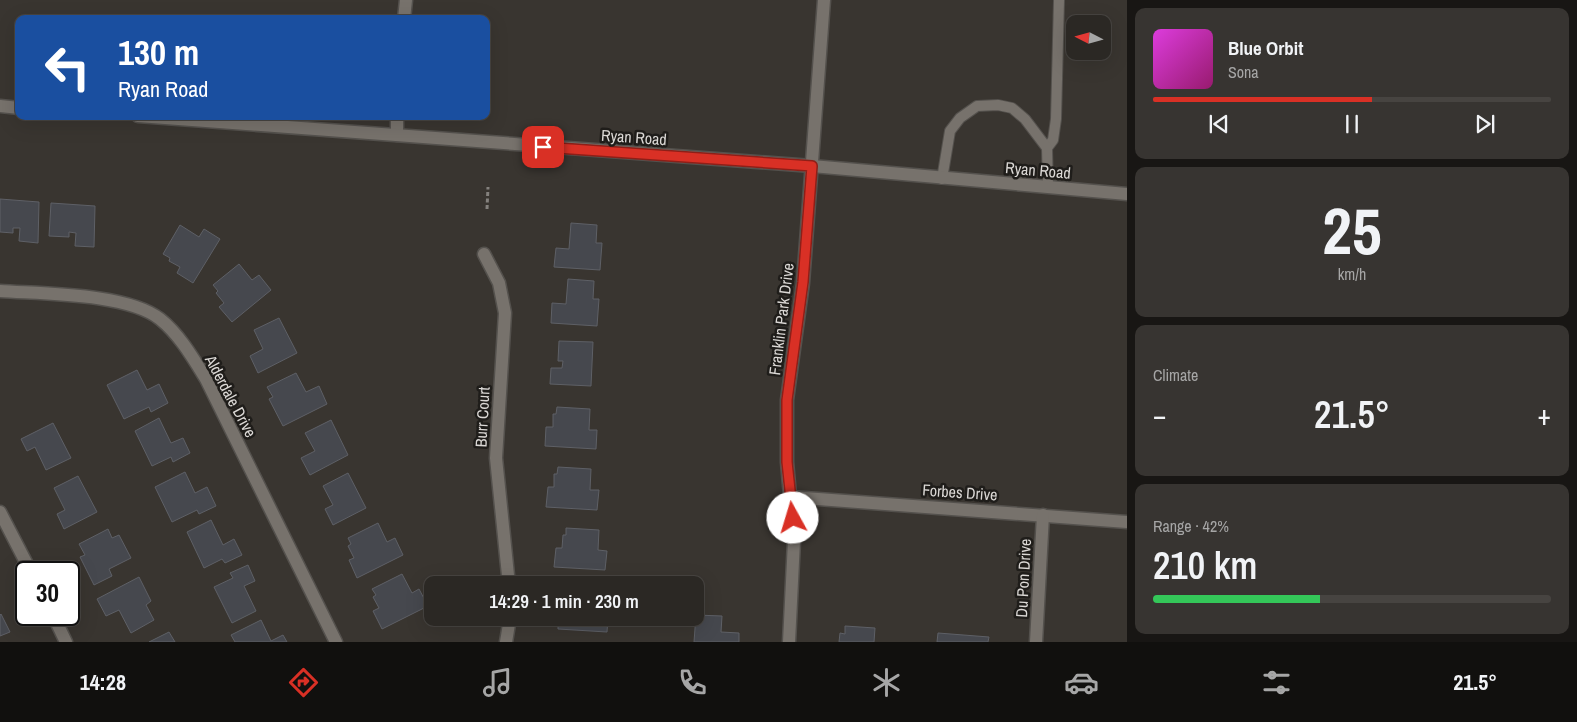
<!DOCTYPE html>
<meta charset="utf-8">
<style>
body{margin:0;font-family:"Archivo Narrow",sans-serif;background:#373431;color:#f1f3f6;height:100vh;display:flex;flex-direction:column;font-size:19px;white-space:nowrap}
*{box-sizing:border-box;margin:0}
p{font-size:16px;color:#a6a6a6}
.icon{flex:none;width:28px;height:28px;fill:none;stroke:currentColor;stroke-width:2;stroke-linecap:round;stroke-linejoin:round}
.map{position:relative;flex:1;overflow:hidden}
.side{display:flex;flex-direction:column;gap:8px;padding:8px;background:#181614;width:450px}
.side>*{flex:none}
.banner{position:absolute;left:15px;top:15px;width:475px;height:105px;border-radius:10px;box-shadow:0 5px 20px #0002,0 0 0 1px #474441;background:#1a4fa0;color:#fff;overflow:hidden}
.needle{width:32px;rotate:276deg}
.controls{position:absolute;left:1066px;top:15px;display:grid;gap:10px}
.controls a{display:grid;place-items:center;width:45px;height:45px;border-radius:10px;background:#2b2824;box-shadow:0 5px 20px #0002,0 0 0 1px #474441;font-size:25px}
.speed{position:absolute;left:15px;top:561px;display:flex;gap:10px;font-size:25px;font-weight:700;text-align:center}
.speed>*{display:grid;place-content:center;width:65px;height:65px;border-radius:50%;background:#2b2824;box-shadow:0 5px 20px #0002,0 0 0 1px #474441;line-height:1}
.speed .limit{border:2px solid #111;border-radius:8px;background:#fff;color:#111}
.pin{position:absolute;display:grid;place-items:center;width:42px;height:42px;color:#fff;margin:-21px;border-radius:10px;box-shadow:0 2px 8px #0006}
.me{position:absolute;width:55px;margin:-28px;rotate:354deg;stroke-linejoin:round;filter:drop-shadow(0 0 4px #0008)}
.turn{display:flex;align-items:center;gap:18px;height:105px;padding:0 20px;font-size:22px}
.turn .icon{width:65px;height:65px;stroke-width:2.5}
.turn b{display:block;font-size:35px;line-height:42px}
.big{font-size:38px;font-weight:600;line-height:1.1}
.side .tile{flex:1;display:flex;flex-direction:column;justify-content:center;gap:8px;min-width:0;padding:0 18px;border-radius:10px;background:#373431}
.side .dial{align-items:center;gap:0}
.dial b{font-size:65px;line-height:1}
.song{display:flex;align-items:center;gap:15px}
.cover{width:60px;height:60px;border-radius:8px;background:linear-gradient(135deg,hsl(300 70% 55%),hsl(320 70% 35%))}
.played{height:5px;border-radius:2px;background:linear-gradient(90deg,#d93025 55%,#474441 55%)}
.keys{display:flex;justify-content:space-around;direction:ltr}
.heat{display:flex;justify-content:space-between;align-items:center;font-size:28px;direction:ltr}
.charge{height:8px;border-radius:4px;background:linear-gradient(90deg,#34c759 42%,#474441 0)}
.trip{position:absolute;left:424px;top:576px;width:280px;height:50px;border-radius:10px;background:#2b2824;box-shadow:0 5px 20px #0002,0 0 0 1px #474441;font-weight:600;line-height:50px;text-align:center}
.dock{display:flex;height:80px;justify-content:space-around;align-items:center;background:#11100e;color:#a6a6a6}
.dock .icon{width:35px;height:35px}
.dock .active{color:#d93025}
.dock b{font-size:22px;color:#f1f3f6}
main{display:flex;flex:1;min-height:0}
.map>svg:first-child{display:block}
.building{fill:#46484e;stroke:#5e6066}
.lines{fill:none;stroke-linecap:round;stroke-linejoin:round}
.service-casing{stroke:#54514d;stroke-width:12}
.minor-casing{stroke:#54514d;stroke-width:15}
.secondary-casing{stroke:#54514d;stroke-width:15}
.path{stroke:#84817d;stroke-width:3;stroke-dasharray:4 2.5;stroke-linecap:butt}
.service{stroke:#77726c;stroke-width:10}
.minor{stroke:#77726c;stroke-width:12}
.secondary{stroke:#77726c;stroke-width:12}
.route-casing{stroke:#8d1f18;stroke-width:12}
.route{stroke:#d93025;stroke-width:9}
.labels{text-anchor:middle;stroke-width:5;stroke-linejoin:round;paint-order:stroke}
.street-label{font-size:16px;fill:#dbd8d5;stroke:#1f1d1a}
</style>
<main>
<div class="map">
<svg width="1127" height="642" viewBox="0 0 1127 642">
<rect width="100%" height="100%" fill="#393530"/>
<!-- building -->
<g class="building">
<path d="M0,199L39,202L38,243L19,241L20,228H13V233L0,232Z"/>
<path d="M51,203L95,206L94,247L75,246L76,233L69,232V237L49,236Z"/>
<path d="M571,223L597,225L596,243H602L600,270L554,267L556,248L569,249Z"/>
<path d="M180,225L199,237L204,229L220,239L193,283L177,273L180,267L169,261L170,258L163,254Z"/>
<path d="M239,264L252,280L259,275L271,290L232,322L219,307L224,303L216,293L218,291L213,285Z"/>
<path d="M568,279L594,281L593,299H599L597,326L551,323L552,303L566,304Z"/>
<path d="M279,318L297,353L258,373L250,356L263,349L254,330Z"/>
<path d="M559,341L593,342L591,386L550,384L551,368H562L563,361H558Z"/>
<path d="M137,370L147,390L159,384L168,403L151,412L149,407L124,419L107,385Z"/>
<path d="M296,373L306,392L319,386L327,404L283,426L269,399L273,397L267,387Z"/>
<path d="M557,407L590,409L589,430H597L596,449L545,446L546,427H553V414H556Z"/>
<path d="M159,418L171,443L183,438L190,453L173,462L171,457L152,466L135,431Z"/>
<path d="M331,420L348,455L310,475L301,458L315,451L305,433Z"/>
<path d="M53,423L71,458L46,470L35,447L27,451L21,439Z"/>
<path d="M558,467L591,469L590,490H599L597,510L546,507L548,487H554V474H557Z"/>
<path d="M185,472L195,493L207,487L216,506L199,514L197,510L172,522L155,487Z"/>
<path d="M348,473L366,508L333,525L325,509L333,505L323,486Z"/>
<path d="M78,476L97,512L64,529L57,514L65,510L54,488Z"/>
<path d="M211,520L223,545L234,539L242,555L225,563L222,559L204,568L187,532Z"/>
<path d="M378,523L387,542L395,538L403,555L357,578L349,560L354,558L348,546L351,544L348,538Z"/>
<path d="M566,528L599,530L598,550L607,551L605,570L554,567L556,548H562L563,535H566Z"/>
<path d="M108,529L112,538L119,535L131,558L109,569L112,576L94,585L80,557L85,555L79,544Z"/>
<path d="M248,565L255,581L244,586L256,611L232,623L214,587L233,578L230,573Z"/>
<path d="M402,574L412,593L419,589L428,606L382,629L373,611L379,608L373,597L376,595L372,589Z"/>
<path d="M139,577L151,601L146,605L154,620L131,633L119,610L106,616L97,599Z"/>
<path d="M1,614L10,632L0,636V615Z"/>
<path d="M696,615L722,616L721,632L739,633V642H694Z"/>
<path d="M558,618H608L607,632L558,629Z"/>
<path d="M261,620L271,641L283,635L287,642H235L231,635Z"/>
<path d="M845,626L875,628L874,642H839L840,633L845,634Z"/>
<path d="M169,632L175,642H149Z"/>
<path d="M938,633L989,637L988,642H937Z"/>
</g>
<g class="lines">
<defs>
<g id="service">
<path d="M1047,148L1053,140L1056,119L1059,0"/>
<path d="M942,179L950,131L960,118L977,106L998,105L1012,108L1025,119L1047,148L1048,187"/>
</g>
<g id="minor">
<path d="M404,19L406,0"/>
<path d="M397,135V116"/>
<path d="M484,254L499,283L505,313L496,458L509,585"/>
<path d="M0,291C42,294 127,293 160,319C179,334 193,358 206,379L336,642"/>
<path d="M791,497L1127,522"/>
<path d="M0,512L31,572"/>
<path d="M53,615L66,642"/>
<path d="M506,642L510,618"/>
<path d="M789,642L794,541L787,462V400L803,283L824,0"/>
<path d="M1036,642L1043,515"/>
</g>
<g id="secondary">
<path d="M0,106L19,108"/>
<path d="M138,116L812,166L1127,194"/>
</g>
</defs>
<!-- service casing -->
<use href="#service" class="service-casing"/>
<!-- minor casing -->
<use href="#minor" class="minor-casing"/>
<!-- secondary casing -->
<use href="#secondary" class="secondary-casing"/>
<!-- path -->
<path class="path" d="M487,209L488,187"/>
<!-- service -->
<use href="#service" class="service"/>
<!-- minor -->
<use href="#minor" class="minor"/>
<!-- secondary -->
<use href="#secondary" class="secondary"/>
</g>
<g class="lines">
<defs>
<path id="route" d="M543,147L812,166L803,282L787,400V462L793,518"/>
</defs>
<!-- route casing -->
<use href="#route" class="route-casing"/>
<!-- route -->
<use href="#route" class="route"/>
</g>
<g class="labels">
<!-- street labels -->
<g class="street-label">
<text transform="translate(634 137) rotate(4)" y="6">Ryan Road</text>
<text transform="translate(1038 170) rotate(5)" y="6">Ryan Road</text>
<text transform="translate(781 319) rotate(-83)" y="6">Franklin Park Drive</text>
<text transform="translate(231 396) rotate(62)" y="6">Alderdale Drive</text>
<text transform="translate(482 417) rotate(-87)" y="6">Burr Court</text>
<text transform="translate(960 492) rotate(4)" y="6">Forbes Drive</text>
<text transform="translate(1023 578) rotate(-87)" y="6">Du Pon Drive</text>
</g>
</g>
</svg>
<div class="controls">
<a><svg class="needle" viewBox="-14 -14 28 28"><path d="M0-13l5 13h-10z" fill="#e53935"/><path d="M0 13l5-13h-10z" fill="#a6a6a6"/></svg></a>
</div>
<div class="speed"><div class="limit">30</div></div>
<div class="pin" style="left:543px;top:147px;background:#d93025"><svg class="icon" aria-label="arrive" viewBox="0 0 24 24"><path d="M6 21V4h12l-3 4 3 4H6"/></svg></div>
<svg class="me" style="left:793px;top:518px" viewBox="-20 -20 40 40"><circle r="19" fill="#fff"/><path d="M0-13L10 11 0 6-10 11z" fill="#d93025"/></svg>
<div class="trip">14:29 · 1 min · 230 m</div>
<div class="banner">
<div class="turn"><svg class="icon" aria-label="left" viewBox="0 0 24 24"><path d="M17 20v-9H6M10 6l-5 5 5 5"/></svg><div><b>130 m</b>Ryan Road</div></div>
</div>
</div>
<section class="side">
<div class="tile">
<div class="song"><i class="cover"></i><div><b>Blue Orbit</b><p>Sona</p></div></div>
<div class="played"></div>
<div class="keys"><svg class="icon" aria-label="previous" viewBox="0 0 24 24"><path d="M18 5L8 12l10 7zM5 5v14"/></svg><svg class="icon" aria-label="pause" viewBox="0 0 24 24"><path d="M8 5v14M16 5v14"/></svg><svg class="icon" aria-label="next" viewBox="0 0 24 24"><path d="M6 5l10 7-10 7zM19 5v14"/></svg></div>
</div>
<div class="tile dial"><b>25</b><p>km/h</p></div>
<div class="tile"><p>Climate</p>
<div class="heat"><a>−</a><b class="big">21.5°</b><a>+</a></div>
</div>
<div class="tile"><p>Range · 42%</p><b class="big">210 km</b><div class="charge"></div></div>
</section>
</main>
<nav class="dock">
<b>14:28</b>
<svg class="icon active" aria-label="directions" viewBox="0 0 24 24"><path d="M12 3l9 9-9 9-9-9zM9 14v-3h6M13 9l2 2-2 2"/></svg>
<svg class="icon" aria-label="music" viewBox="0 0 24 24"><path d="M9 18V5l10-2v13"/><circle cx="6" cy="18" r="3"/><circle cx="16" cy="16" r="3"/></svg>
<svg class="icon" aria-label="phone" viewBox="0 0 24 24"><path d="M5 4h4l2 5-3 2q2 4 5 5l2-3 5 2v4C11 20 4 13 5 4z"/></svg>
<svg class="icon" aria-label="climate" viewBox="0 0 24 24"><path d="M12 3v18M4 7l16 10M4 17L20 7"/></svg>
<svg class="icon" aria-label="car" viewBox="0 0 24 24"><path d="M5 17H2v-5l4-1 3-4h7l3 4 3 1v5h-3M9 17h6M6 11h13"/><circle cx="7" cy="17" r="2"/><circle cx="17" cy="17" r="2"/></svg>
<svg class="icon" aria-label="filters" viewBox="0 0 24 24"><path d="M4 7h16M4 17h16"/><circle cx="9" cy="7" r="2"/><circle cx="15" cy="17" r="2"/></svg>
<b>21.5°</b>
</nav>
